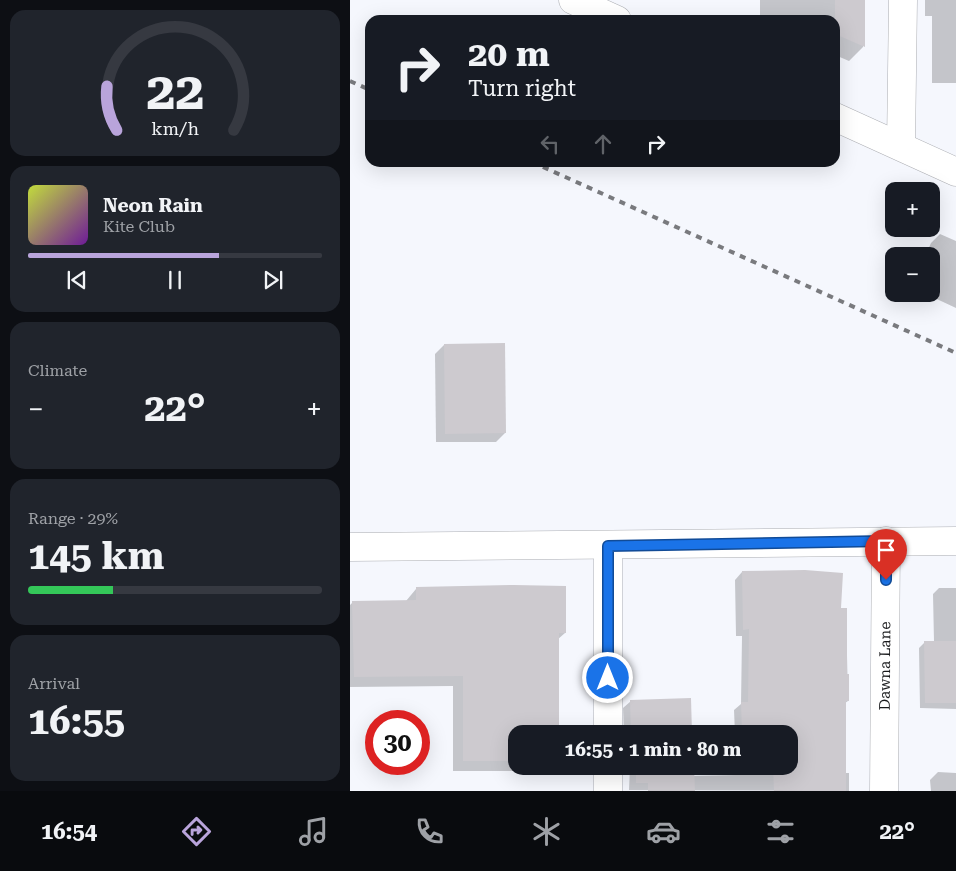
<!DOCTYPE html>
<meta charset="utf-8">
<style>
body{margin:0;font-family:"Roboto Serif",serif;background:#20242c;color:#f1f3f6;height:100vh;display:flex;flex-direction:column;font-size:19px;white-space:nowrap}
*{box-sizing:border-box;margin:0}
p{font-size:16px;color:#9ea1a6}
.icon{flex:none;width:28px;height:28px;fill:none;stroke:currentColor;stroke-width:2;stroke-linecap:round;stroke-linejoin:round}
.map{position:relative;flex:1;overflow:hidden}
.sheet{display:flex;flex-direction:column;gap:10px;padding:10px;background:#0d0f14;width:350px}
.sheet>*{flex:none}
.banner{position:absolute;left:15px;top:15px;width:475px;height:152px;border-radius:15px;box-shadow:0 5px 20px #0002;background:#171b24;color:#f1f3f6;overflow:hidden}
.fabs{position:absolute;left:535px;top:182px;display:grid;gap:10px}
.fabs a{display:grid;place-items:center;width:55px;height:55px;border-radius:10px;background:#171b24;box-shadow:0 5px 20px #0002;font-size:25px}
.speed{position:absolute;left:15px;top:710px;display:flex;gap:10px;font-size:25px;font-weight:700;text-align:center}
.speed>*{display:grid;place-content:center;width:65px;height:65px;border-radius:50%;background:#171b24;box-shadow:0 5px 20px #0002;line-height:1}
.speed .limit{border:8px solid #d22;background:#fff;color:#111}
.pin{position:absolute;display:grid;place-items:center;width:42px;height:42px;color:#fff;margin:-51px -21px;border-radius:50% 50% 50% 0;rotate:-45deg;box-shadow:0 0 5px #0007}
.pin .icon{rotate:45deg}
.me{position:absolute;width:55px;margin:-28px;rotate:0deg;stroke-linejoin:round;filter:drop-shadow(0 0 4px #0008)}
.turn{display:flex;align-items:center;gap:18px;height:105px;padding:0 20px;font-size:22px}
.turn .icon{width:65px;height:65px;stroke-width:2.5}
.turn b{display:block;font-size:35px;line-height:42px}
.lanes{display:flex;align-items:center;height:48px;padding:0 20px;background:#0003;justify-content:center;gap:25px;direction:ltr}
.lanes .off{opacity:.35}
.big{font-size:38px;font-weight:700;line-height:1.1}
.sheet .widget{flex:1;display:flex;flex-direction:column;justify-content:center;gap:8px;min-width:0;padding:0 18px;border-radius:15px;background:#20242c}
.sheet .dial{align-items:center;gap:0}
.dial svg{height:130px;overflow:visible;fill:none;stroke:#363941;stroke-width:7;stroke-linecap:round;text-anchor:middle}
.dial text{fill:#f1f3f6;stroke:none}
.song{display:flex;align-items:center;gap:15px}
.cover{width:60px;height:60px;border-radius:8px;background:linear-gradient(135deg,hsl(70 70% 55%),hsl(280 70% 35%))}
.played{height:5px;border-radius:2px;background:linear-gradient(90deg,#b9a4db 65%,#363941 65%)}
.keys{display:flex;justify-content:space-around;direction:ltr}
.heat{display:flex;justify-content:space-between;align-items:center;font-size:28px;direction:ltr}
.charge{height:8px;border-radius:4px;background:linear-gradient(90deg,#34c759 29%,#363941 0)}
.trip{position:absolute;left:158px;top:725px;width:290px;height:50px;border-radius:15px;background:#171b24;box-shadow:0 5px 20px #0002;font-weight:700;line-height:50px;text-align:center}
.menu{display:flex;height:80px;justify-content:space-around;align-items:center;background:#090b0e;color:#9ea1a6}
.menu .icon{width:35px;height:35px}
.menu .active{color:#b9a4db}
.menu b{font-size:22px;color:#f1f3f6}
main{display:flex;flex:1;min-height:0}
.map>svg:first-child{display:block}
.shadow{fill:#0003}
.building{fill:#cdcacf}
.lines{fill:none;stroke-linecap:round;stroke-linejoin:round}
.minor-casing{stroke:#acaeb3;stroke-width:29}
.secondary-casing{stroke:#acaeb3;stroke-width:29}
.minor{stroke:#fff;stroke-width:28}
.secondary{stroke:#fff;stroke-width:28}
.rail{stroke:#797a7e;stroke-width:4;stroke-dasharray:6 6;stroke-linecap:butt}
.route-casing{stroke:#114b97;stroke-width:12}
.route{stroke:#1a73e8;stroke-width:9}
.labels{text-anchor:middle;stroke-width:5;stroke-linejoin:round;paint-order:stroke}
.street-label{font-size:15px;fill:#18191b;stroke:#f5f7fd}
</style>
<main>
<section class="sheet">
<div class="widget dial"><svg viewBox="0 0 100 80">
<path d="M14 69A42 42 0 1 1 86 69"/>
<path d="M14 69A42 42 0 0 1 8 42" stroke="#b9a4db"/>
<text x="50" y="56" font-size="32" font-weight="700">22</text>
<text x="50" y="72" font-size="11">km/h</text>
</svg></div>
<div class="widget">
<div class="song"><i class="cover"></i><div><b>Neon Rain</b><p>Kite Club</p></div></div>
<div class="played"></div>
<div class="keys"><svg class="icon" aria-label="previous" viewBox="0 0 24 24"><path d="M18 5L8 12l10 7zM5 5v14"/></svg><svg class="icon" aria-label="pause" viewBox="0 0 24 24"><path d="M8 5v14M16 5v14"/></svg><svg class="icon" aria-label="next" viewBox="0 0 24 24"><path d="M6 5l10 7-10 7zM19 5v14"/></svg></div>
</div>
<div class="widget"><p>Climate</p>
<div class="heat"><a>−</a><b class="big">22°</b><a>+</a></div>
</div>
<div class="widget"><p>Range · 29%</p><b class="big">145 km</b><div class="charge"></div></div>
<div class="widget"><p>Arrival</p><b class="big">16:55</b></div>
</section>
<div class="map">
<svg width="606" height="791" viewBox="0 0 606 791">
<rect width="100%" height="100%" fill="#f5f7fd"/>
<!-- shadow -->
<g class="shadow">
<path d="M410,0H514L513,47L499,61L485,55V20H410Z"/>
<path d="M575,0H606V83H582V16H575Z"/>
<path d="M590,234L606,241V308L576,294H581V256H575L581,243Z"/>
<path d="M94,345L155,433L146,442H86L85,354Z"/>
<path d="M392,572L490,609H496L498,701L495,703V773H499V791L279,790L280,766H342L343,776L386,775L385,766H439V734H385L384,710L391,704L392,636H386L385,580Z"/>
<path d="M589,588H606V709L570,708L569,648L575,642H584L583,594Z"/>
<path d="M66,589L215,633L207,640L166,734V766H203L199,771H103V686L0,687V605L3,602L56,601Z"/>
<path d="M281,701L341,734H274L273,708Z"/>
<path d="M588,772L606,773V791H581L580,780Z"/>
</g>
<!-- building -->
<g class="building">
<path d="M485,0H515V47L485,34Z"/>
<path d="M155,343L156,433L95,434L94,344Z"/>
<path d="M455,570L493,573L491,608H497V674H499V701H496V791H424L423,766H439V734H392L391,702H398L399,629L393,630L392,571Z"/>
<path d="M164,585L216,586V633H209V734H166V761H113V676L4,677L2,601L66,600V587Z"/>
<path d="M574,641H606V703H575Z"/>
<path d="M341,698L342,734H281L280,700Z"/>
<path d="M286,766H344L345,791H298V783H286Z"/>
</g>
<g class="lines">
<defs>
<g id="minor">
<path d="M551,146L553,0"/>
<path d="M0,547L606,541"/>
<path d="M258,734V546"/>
<path d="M258,791V766"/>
<path id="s1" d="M534,791L536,541"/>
</g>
<g id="secondary">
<path d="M223,0L267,20"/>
<path d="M485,117L606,172"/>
</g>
</defs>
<!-- minor casing -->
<use href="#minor" class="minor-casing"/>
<!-- secondary casing -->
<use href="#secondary" class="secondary-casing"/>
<!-- minor -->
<use href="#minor" class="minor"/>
<!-- secondary -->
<use href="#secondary" class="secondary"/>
<!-- rail -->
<g class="rail">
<path d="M0,81L20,90"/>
<path d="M182,162L606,353"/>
</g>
</g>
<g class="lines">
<defs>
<path id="route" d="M258,678V546L536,541V580"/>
</defs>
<!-- route casing -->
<use href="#route" class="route-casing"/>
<!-- route -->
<use href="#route" class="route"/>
</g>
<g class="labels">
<!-- street labels -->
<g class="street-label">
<text dy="5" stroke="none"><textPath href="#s1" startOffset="125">Dawna Lane</textPath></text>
</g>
</g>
</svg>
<div class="fabs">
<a>+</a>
<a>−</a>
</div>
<div class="speed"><div class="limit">30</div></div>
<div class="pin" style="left:536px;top:580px;background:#d93025"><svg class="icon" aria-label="arrive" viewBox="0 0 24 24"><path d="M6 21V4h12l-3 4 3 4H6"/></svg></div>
<svg class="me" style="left:258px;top:678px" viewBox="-20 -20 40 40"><circle r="17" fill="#1a73e8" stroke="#fff" stroke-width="3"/><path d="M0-11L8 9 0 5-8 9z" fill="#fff"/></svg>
<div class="trip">16:55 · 1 min · 80 m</div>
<div class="banner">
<div class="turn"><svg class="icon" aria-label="right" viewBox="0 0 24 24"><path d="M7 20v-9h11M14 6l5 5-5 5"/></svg><div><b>20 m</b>Turn right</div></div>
<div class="lanes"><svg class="icon off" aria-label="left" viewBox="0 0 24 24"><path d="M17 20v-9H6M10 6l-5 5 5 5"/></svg><svg class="icon off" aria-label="ahead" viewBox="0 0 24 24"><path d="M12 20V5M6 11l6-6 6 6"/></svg><svg class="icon" aria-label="right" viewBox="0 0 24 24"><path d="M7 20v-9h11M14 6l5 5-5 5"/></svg></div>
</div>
</div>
</main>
<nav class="menu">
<b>16:54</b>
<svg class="icon active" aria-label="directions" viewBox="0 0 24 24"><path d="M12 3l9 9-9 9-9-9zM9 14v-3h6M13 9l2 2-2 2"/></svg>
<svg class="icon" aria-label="music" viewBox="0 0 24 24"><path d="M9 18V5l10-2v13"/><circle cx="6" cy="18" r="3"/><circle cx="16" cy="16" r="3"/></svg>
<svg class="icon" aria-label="phone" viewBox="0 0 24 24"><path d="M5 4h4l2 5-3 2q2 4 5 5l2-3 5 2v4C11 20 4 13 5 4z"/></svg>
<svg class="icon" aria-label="climate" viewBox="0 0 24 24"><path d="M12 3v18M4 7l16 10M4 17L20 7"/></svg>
<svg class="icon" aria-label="car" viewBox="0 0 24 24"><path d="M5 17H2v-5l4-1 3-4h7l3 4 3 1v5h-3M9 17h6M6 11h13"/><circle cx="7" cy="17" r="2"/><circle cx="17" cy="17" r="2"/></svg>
<svg class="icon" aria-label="filters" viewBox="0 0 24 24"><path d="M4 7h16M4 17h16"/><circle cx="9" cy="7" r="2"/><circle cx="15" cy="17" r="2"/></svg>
<b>22°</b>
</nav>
